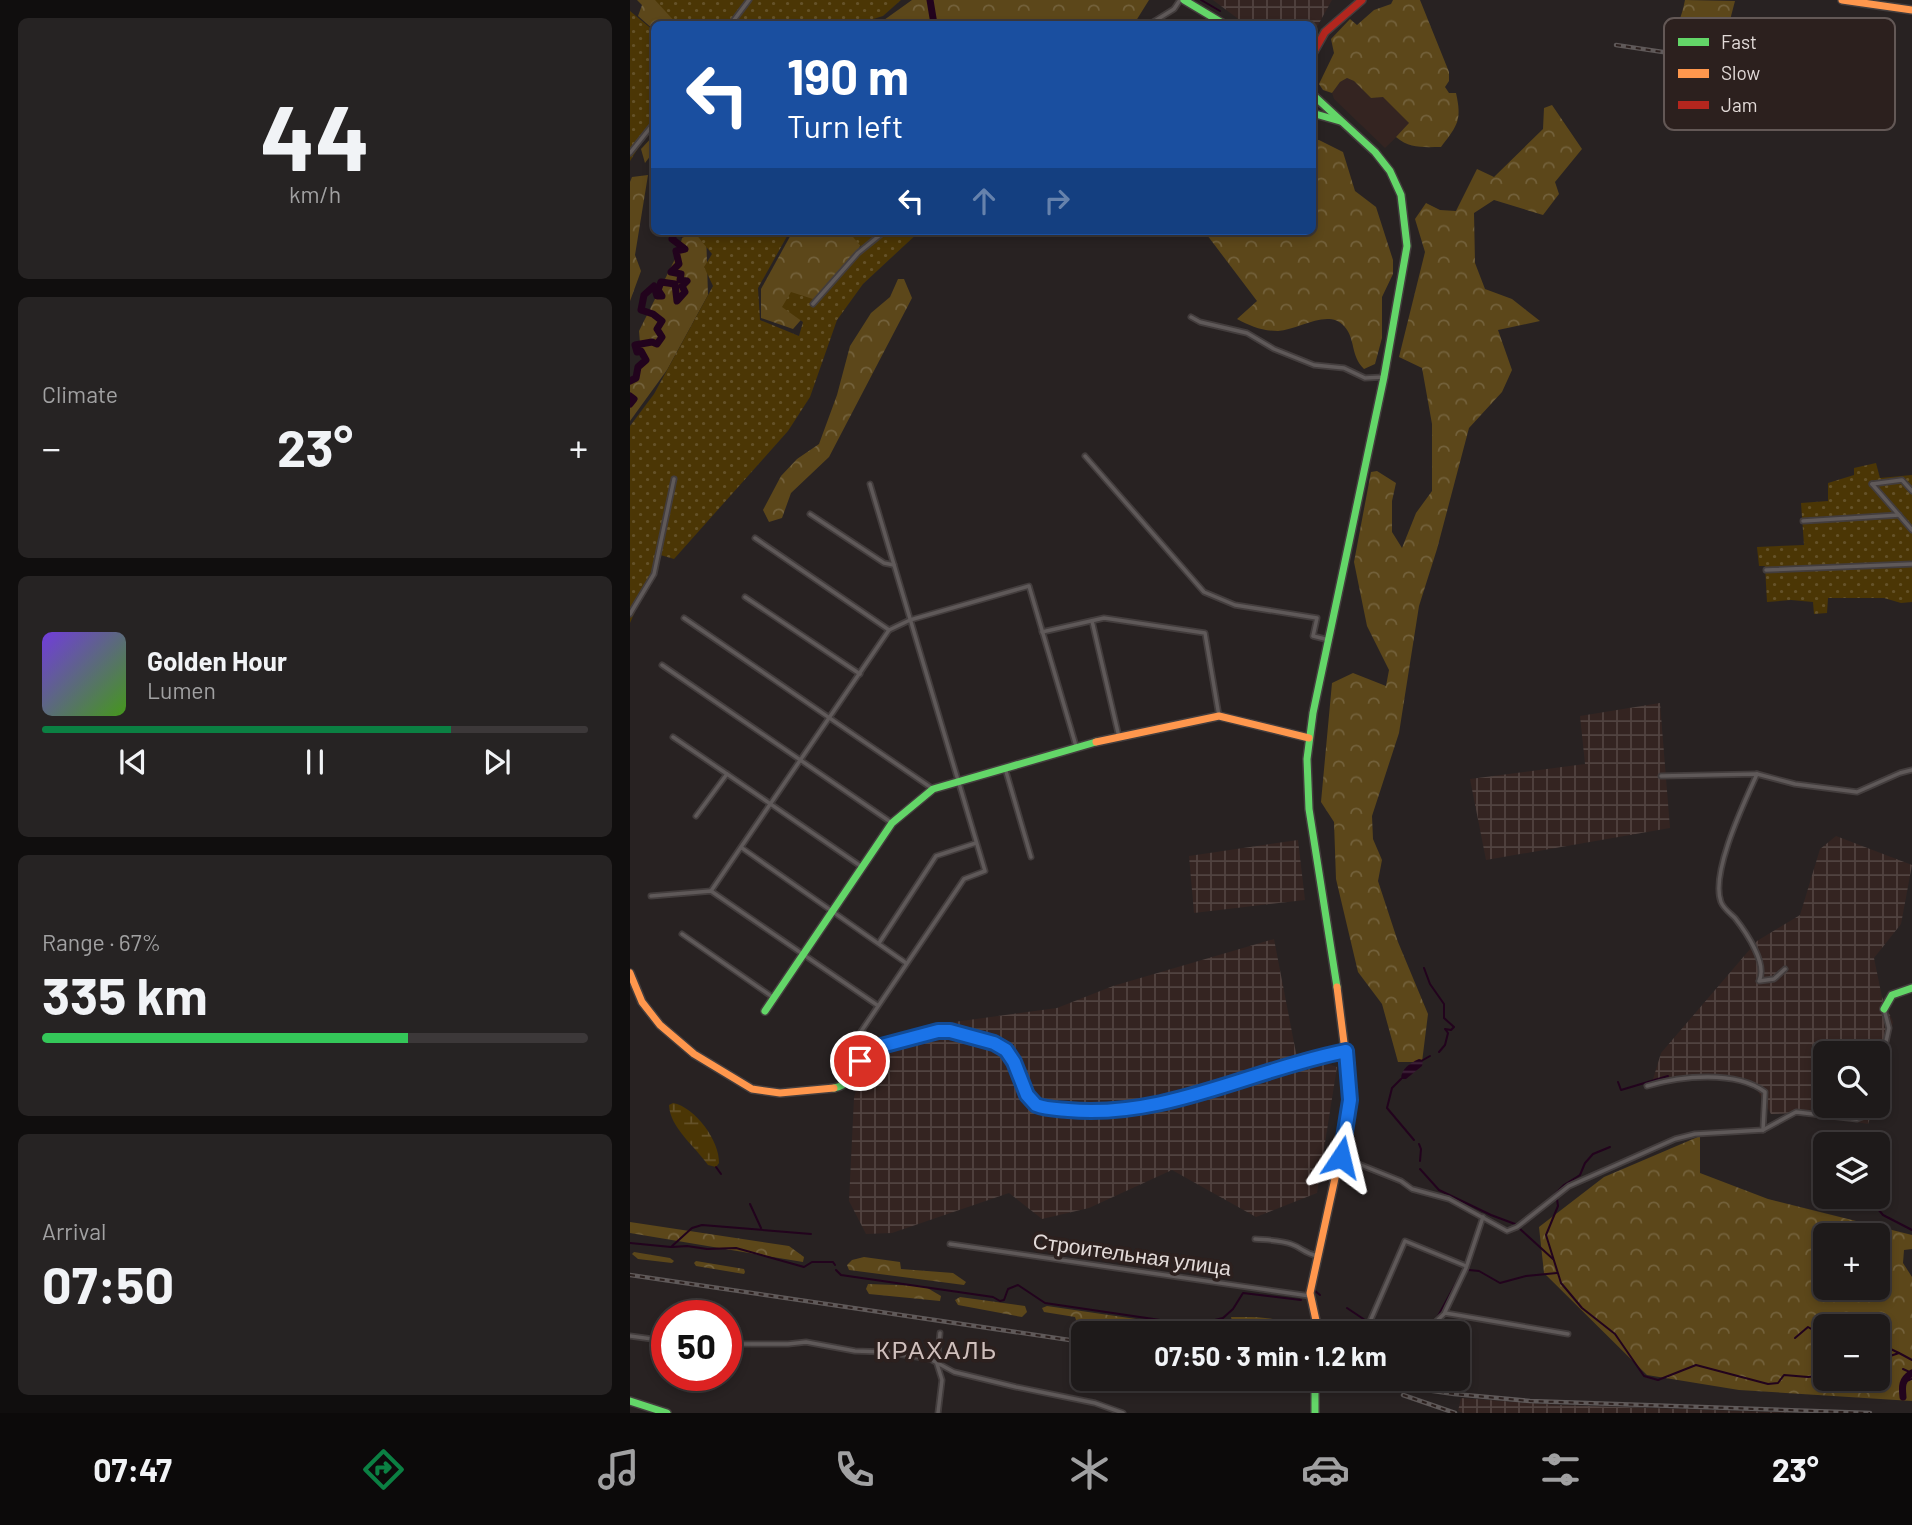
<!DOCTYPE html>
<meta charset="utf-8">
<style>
body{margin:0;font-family:Barlow,sans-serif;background:#262323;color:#f1f3f6;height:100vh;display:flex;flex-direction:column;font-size:26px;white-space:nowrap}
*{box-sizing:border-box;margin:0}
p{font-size:23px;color:#a1a1a2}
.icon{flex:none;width:38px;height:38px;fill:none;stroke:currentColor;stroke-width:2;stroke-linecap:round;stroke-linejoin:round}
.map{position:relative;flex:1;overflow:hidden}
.details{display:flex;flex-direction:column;gap:18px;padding:18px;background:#100e0e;width:630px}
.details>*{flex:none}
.hud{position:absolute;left:21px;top:21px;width:665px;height:214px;border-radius:10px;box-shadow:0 4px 10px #0003,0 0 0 2px #3c3839;background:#1a4fa0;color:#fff;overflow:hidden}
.controls{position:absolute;left:1183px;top:1041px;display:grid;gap:14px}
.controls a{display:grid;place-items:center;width:77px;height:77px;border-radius:10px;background:#1e1a1a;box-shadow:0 4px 10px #0003,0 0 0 2px #3c3839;font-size:35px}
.speed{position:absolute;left:21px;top:1300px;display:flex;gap:14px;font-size:35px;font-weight:700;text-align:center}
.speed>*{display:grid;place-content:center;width:91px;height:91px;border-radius:50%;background:#1e1a1a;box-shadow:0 4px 10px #0003,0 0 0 2px #3c3839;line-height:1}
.speed .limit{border:10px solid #d22;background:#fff;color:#111}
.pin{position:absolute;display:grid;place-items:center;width:60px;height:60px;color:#fff;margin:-30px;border:4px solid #fff;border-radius:50%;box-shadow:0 2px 7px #0007}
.me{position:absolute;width:77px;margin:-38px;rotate:10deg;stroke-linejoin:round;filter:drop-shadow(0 0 5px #0008)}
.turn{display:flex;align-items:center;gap:24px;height:147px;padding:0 21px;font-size:32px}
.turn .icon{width:91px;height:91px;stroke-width:2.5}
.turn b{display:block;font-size:49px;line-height:60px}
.lanes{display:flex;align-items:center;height:66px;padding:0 21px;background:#0003;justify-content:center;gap:35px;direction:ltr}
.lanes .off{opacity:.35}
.big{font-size:52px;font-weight:700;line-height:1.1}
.details .tile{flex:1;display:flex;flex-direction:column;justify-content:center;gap:10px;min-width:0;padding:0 24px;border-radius:10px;background:#262323}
.details .dial{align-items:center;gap:0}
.dial b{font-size:91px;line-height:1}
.song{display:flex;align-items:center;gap:21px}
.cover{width:84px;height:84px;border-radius:10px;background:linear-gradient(135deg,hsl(260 70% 55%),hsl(100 70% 35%))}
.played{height:7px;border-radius:4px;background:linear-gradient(90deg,#0b8043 75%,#3c3839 75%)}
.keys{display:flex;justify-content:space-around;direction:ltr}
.heat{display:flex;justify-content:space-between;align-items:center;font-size:38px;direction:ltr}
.charge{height:10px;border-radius:5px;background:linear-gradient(90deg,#34c759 67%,#3c3839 0)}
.trip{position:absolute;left:441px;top:1321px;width:399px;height:70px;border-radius:10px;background:#1e1a1a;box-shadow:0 4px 10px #0003,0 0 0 2px #3c3839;font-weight:700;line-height:70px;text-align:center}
.tabs{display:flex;height:112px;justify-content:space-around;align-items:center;background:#0c0a0a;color:#a1a1a2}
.tabs .icon{width:49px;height:49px}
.tabs .current{color:#0b8043}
.tabs b{font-size:32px;color:#f1f3f6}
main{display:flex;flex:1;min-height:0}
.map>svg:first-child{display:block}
.built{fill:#342421}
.industrial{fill:url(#industrial-grid)}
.forest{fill:url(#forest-crowns);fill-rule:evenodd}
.wetland{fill:url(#wetland-marsh)}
.garden{fill:url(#garden-dots)}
.water{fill:url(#water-rules)}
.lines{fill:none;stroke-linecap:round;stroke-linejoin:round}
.stream{stroke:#22031d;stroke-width:2}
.river{stroke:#22031d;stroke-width:7}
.street-casing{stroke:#433d3d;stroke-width:7}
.fast-casing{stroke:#433d3d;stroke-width:10}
.slow-casing{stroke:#433d3d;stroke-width:10}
.jam-casing{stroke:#433d3d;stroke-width:10}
.street{stroke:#5f5959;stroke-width:3.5}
.fast{stroke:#63d668;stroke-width:7}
.slow{stroke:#ff974d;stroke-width:7}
.jam{stroke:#b3261e;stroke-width:7}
.rail-casing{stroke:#5f5959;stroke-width:4.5}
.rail{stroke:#2c201e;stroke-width:2;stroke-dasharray:5;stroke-linecap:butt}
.route-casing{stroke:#114b97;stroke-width:18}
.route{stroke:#1a73e8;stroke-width:12}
.labels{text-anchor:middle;stroke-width:7;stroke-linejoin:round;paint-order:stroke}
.street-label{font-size:21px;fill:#e2dad8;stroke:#2c201e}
.quarter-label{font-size:24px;letter-spacing:2px;fill:#d0c0bd;stroke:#2c201e}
.key{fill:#2c201e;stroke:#635856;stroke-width:2}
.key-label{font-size:19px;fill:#e2dad8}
</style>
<main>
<section class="details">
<div class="tile dial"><b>44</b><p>km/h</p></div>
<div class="tile"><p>Climate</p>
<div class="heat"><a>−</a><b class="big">23°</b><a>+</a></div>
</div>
<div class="tile">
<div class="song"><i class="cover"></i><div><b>Golden Hour</b><p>Lumen</p></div></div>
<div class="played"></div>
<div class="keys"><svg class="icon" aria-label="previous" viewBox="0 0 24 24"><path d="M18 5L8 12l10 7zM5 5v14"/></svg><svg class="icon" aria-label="pause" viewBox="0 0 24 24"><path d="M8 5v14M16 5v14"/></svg><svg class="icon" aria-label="next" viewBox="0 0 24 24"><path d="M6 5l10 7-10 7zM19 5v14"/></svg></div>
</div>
<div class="tile"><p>Range · 67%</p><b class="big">335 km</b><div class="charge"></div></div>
<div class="tile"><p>Arrival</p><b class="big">07:50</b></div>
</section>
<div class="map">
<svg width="1282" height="1413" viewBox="0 0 1282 1413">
<defs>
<pattern id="industrial-grid" width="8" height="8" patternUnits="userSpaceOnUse" patternTransform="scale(1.75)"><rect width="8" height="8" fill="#342421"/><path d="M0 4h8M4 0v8" fill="none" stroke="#514340"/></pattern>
<pattern id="forest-crowns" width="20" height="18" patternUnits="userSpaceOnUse" patternTransform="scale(1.75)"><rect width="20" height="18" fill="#5c471a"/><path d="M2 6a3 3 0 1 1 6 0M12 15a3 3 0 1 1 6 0" fill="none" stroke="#73613b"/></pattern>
<pattern id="wetland-marsh" width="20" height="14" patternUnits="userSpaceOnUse" patternTransform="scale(1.75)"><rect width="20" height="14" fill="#4b3605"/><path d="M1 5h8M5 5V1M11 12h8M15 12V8" fill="none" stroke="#655229"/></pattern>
<pattern id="garden-dots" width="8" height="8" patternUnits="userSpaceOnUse" patternTransform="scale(1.75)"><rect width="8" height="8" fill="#4b3605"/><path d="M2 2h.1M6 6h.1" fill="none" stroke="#655229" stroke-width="1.8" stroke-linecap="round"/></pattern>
<pattern id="water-rules" width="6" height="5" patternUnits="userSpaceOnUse" patternTransform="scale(1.75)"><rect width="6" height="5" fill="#22031d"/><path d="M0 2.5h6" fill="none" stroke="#42273d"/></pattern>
</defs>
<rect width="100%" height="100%" fill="#282222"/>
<!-- built -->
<path class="built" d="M717,78L724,81L741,98L753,96L780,124L755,148L704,99L702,93L710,82Z"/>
<!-- industrial -->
<g class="industrial">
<path d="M583,0H702L683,34L682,24H615Z"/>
<path d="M1030,703L1040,828L856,860L840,779L955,764L950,716Z"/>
<path d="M1206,836L1282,865L1271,924L1244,958L1252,997L1263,1022L1248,1093V1054H1195V1106H1244L1238,1124L1172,1113L1141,1114L1126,1088L1086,1077L1021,1086L1031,1053L1127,941L1170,915L1190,849Z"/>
<path d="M668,840L675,900L564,913L559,856Z"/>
<path d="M644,939L666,1053L707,1067L687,1193L626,1217L542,1170L459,1208L412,1219L379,1193L262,1233L236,1234L219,1201L224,1098L236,1050L324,1022L427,1008L483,986Z"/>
<path d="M831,1398L929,1405L1173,1413H833L828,1411Z"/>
</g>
<!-- forest -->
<g class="forest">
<path d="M7,0H28L50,24H24V30L8,16L12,5Z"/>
<path d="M282,0H519L504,24H240L254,20Z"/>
<path d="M763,0H790L819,72V81L815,87L819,93H826C832,120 828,125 811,147C794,147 780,149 766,137L779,123L753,97L741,98L724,81L717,78L710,82L702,93L693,90L689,84L704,53L701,39L720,19L727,25L744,10L761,4Z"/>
<path d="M1055,0L1105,1L1095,39L1067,56L1049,57L1042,50C1043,32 1052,18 1055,0Z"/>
<path d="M922,105L952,149L925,182L929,194L913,215L864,200L844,213L845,263L855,289L882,299L910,321L868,330L882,370L872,392L839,428L807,549L789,606L769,733L742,816L743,839L752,860L748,881L768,942L798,1014L792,1062H768L752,1004L728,972L706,879L704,822L691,802L702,683L723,673L756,686L759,670L737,626L724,562L741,472L747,471L766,483L762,501V532L772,548L786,513L802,491V424L792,368L769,357L795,252L785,219L796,203L810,210L826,211L847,169L864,177L913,129L914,108Z"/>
<path d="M24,135V151L15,163L11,149Z"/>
<path d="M683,140H689L713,152L725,191L746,207L763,260V274L752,297V338L745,364L734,369C720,355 726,339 714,326C698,308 668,330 648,331C632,331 620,326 607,319L627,301L574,231H682Z"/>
<path d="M18,175L5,255L11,271L0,301V182L2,177Z"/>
<path d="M54,231H76L78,295L37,370L0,421V385L12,367L9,331L48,253Z"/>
<path d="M163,231H238L221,263L163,329L131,318V289Z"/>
<path d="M268,279H274L282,298L199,457L161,493L152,518L139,522L133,510L151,476L167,459L189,444L207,395L220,346L241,313L260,297Z"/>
<path d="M1070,1136V1173L1138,1199L1282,1235V1249L1274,1250L1273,1263L1282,1277V1401L1109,1390L1017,1375L914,1273L909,1227L974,1177ZM1195,1236H1248V1288H1195ZM1195,1326H1248V1379H1195Z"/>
<path d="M0,1222L159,1246L174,1257L173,1262L0,1233Z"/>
<path d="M4,1252L40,1258L44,1261L42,1263L8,1259L2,1254Z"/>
<path d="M234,1257L270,1262L271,1269L323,1273L336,1282L334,1285L219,1270L217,1265L222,1260Z"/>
<path d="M66,1261L114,1269L115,1272L114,1274L66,1266L64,1263Z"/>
<path d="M238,1284L294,1286L311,1296L310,1301L239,1294L236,1289Z"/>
<path d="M330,1297L395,1306L397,1312L392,1317L328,1305L325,1300Z"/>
<path d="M417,1306L554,1326L559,1328V1332L523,1333L447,1323L445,1317L414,1312L412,1308Z"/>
<path d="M601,1317C619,1317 654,1315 665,1330L659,1333L602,1321Z"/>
</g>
<!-- wetland -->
<path class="wetland" d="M43,1103C65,1107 90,1141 89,1163L86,1167L78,1165C65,1146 40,1128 39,1105Z"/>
<!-- garden -->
<g class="garden">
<path d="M25,0H271L253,16L227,24H47Z"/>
<path d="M0,11L24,31V123L0,161Z"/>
<path d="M66,231H160L128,288L130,320L169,336L173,322L152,307L161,292L183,299L234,250L218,231H290L233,284L207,320L180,397L158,431L44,559L27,554L21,575L0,623V426L24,394L83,286L74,267L82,254L65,233Z"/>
<path d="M1246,463L1250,478L1282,475V602L1271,603L1254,598H1198L1197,613L1184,614L1183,602L1161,600L1137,602L1135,566H1129L1127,547L1174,545L1171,503L1198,501V483L1224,475V468Z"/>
</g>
<!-- water -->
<path class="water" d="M789,1059L793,1060L792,1066L776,1079H771C771,1069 780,1063 789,1059Z"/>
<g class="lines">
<!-- stream -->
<g class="stream">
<path d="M571,0L590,11"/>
<path d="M794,968L800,984L814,1004V1018L824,1027L821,1030L815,1029L818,1033L815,1045L809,1052"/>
<path d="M793,1060L800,1056"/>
<path d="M771,1079L762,1088L757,1108L784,1140"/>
<path d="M988,1082L991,1090L1038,1076"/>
<path d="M789,1144L791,1149L790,1161"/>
<path d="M86,1167L91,1174"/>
<path d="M790,1169L809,1190L861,1215L885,1224"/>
<path d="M925,1194L934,1185L950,1175L955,1163L963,1154L980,1147"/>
<path d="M1238,1197L1253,1215L1282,1230"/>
<path d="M927,1199L928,1206L916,1235L931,1283L952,1308L985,1334L1014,1376L1028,1380L1066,1365L1138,1384L1148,1383L1154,1375L1178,1377L1195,1375"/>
<path d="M120,1204L131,1228"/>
<path d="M890,1229L923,1259"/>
<path d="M0,1243L41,1247L62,1228L72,1225L181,1234"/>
<path d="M42,1247L57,1246L77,1249L106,1248L174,1267L182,1262H203L205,1265"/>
<path d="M206,1270L211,1275L363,1297L370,1301L374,1300L378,1289L388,1285L415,1303L564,1325L593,1318L603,1309L613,1293L671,1300"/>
<path d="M839,1270L849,1271L870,1283L896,1276L927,1273"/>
<path d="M684,1290L690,1295"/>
<path d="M717,1308L738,1322"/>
<path d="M807,1318L832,1272"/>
<path d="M742,1325L765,1334"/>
<path d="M787,1334L798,1327"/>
<path d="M1165,1338L1178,1327L1195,1337"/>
<path d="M1248,1343L1269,1353"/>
<path d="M1248,1360L1269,1353L1282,1360"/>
<path d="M1273,1369L1282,1373"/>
<path d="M1274,1382L1282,1379"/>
</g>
<!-- river -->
<g class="river">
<path d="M300,0L304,24"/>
<path d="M0,381L6,378L8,367L16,360L11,351L7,352L5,345L22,342L27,344L32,337L27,329L32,321L23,314L11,310L14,295L24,286L27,296H32L28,290L31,282L45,284L47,301L55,292L52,286L57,281L50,280L51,274L41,272L49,264L46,251L55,249L42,239L45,232L52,234L55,231"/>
<path d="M0,396L4,399L0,404"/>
<path d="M1273,1397C1272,1387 1271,1380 1282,1373"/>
</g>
<defs>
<g id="street">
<path d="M101,24L119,0"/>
<path d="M520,24L544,9L550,0"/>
<path d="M0,153L24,123"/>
<path d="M183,304L228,253L255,231"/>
<path d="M561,317L570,322L617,333L644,349L684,365L714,368L735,378L754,377"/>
<path d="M455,456L574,592L605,605L687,618L683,636L699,640"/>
<path d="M1242,484L1282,530"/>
<path d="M1242,484L1272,480L1282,491"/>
<path d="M180,514L254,563L264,565"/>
<path d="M1173,521L1269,515"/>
<path d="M125,538L259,630"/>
<path d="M1136,570L1282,564"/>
<path d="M115,597L230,674"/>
<path d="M0,614L24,574L44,479"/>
<path d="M54,618L303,789"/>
<path d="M462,621L489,737"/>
<path d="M412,632L474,618L575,633L589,716"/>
<path d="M32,665L262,823"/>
<path d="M43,737L97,774"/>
<path d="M375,768L401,857"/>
<path d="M1127,774C1115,801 1080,873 1091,902C1093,908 1101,914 1105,918C1116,932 1138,964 1129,981L1144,979L1155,969"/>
<path d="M1031,776L1127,774L1165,784L1227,792L1270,773L1282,770"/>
<path d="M66,816L97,774L232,867"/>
<path d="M112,848L276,963"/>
<path d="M81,891L259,630L280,620L399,586L446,746"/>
<path d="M21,896L81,891L247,1005"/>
<path d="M52,934L144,998"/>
<path d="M249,943L306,856L346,843"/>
<path d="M230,1033L334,879L355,871L240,484"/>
<path d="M1248,1078L1259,1028L1254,1009"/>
<path d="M1017,1086C1050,1076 1106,1070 1135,1092L1133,1130"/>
<path d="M711,1157L771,1181L782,1189L819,1199L877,1231L887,1227L939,1186L1045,1139L1065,1134L1133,1130L1166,1112L1227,1119L1237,1115L1241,1106"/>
<path d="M625,1239C636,1240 650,1240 661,1244C673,1248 673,1253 688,1256"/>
<path d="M320,1244L680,1296"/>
<path d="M815,1312L836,1268L853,1217"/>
<path d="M738,1326L775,1241L836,1266"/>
<path d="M703,1334C722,1315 735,1326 756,1334"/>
<path d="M793,1334L815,1313L938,1334"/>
<path d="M0,1336L37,1341"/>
<path d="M96,1344H158L176,1342L225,1351L255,1352L300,1359L324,1372L386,1387L465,1403L493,1413"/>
<path d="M308,1413L312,1380L307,1364L310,1333"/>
</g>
<g id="fast">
<path d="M554,0L594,24"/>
<path d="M682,94L745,152L760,171L771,195L777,246L754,377L683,713L677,759L679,809L707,987"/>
<path d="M682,113L710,121"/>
<path d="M1254,1009L1262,995L1282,988"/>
<path d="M135,1011L262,823L303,789L466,742"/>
<path d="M204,1088C222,1085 227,1066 235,1051L314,1030L364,1043L380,1055L397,1095L406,1105C499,1131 624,1073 716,1051"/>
<path d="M685,1379V1413"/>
<path d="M0,1401L37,1413"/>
</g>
<g id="slow">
<path d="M1212,0L1282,10"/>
<path d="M466,742L589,716L679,738"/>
<path d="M0,973L12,1002L30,1025L64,1054L122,1089L150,1093L204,1088"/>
<path d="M689,1334L680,1293L719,1114L720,1091L707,987"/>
</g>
<path id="jam" d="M682,55L695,32L732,0"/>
</defs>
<!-- street casing -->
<use href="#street" class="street-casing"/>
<!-- fast casing -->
<use href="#fast" class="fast-casing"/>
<!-- slow casing -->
<use href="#slow" class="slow-casing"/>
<!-- jam casing -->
<use href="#jam" class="jam-casing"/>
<!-- street -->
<use href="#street" class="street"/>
<!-- fast -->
<use href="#fast" class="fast"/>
<!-- slow -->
<use href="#slow" class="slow"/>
<!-- jam -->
<use href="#jam" class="jam"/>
<defs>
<g id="rail">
<path d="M986,45L1033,52"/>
<path d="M0,1275L453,1342"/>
<path d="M702,1379L728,1384"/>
<path d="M720,1379L824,1394L900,1401L1240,1413"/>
<path d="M773,1395L825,1413"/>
</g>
</defs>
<!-- rail casing -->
<use href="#rail" class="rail-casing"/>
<!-- rail -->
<use href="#rail" class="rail"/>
</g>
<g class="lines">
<defs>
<path id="route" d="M230,1061L240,1049L308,1031H320L364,1043L376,1050L384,1062L397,1095L406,1105C416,1109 427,1109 438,1110C535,1119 623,1069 716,1051L720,1100L711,1157"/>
</defs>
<!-- route casing -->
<use href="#route" class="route-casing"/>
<!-- route -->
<use href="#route" class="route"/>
</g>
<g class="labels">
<!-- street labels -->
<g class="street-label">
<text transform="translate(502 1255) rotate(8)" y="7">Строительная улица</text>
</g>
<!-- quarter labels -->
<g class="quarter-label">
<text x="307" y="1359">КРАХАЛЬ</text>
</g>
</g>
<!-- legend -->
<rect x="1034" y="18" width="231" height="112" rx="10" class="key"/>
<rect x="1048" y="38" width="31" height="8" fill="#63d668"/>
<rect x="1048" y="69" width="31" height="9" fill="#ff974d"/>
<rect x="1048" y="101" width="31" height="8" fill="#b3261e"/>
<g class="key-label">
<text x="1091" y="49">Fast</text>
<text x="1091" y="80">Slow</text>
<text x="1091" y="112">Jam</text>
</g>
</svg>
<div class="controls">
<a><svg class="icon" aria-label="search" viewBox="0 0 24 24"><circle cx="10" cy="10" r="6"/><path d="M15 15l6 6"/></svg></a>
<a><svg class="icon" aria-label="layers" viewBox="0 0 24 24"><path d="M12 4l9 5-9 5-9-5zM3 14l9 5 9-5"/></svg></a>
<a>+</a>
<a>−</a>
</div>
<div class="speed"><div class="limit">50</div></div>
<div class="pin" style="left:230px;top:1061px;background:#d93025"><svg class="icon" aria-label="arrive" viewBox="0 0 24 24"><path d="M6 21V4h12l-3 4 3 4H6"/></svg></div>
<svg class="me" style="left:711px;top:1157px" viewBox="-20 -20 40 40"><path d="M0-17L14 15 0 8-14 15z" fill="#1a73e8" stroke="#fff" stroke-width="4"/></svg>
<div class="trip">07:50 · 3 min · 1.2 km</div>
<div class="hud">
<div class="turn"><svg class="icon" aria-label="left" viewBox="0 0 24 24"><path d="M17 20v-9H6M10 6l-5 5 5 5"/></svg><div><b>190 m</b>Turn left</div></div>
<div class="lanes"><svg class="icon" aria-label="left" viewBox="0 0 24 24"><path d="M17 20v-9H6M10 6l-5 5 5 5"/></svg><svg class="icon off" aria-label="ahead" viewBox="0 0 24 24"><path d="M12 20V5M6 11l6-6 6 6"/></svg><svg class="icon off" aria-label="right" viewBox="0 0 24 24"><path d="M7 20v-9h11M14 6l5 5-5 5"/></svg></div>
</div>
</div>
</main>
<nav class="tabs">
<b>07:47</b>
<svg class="icon current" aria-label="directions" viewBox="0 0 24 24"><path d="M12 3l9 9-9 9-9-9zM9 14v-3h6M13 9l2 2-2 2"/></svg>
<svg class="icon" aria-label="music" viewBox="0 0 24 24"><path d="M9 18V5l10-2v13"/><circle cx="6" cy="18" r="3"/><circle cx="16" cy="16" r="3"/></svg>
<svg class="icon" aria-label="phone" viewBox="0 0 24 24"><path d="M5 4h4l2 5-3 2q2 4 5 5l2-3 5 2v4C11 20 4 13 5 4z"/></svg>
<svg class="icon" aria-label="climate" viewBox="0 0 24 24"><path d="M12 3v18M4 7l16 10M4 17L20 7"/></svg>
<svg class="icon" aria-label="car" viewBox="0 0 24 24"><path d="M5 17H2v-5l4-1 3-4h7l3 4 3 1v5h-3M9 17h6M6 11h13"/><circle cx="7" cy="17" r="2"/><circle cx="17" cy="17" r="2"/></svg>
<svg class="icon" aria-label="filters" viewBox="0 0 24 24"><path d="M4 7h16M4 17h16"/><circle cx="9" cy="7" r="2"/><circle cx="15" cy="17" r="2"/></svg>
<b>23°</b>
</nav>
